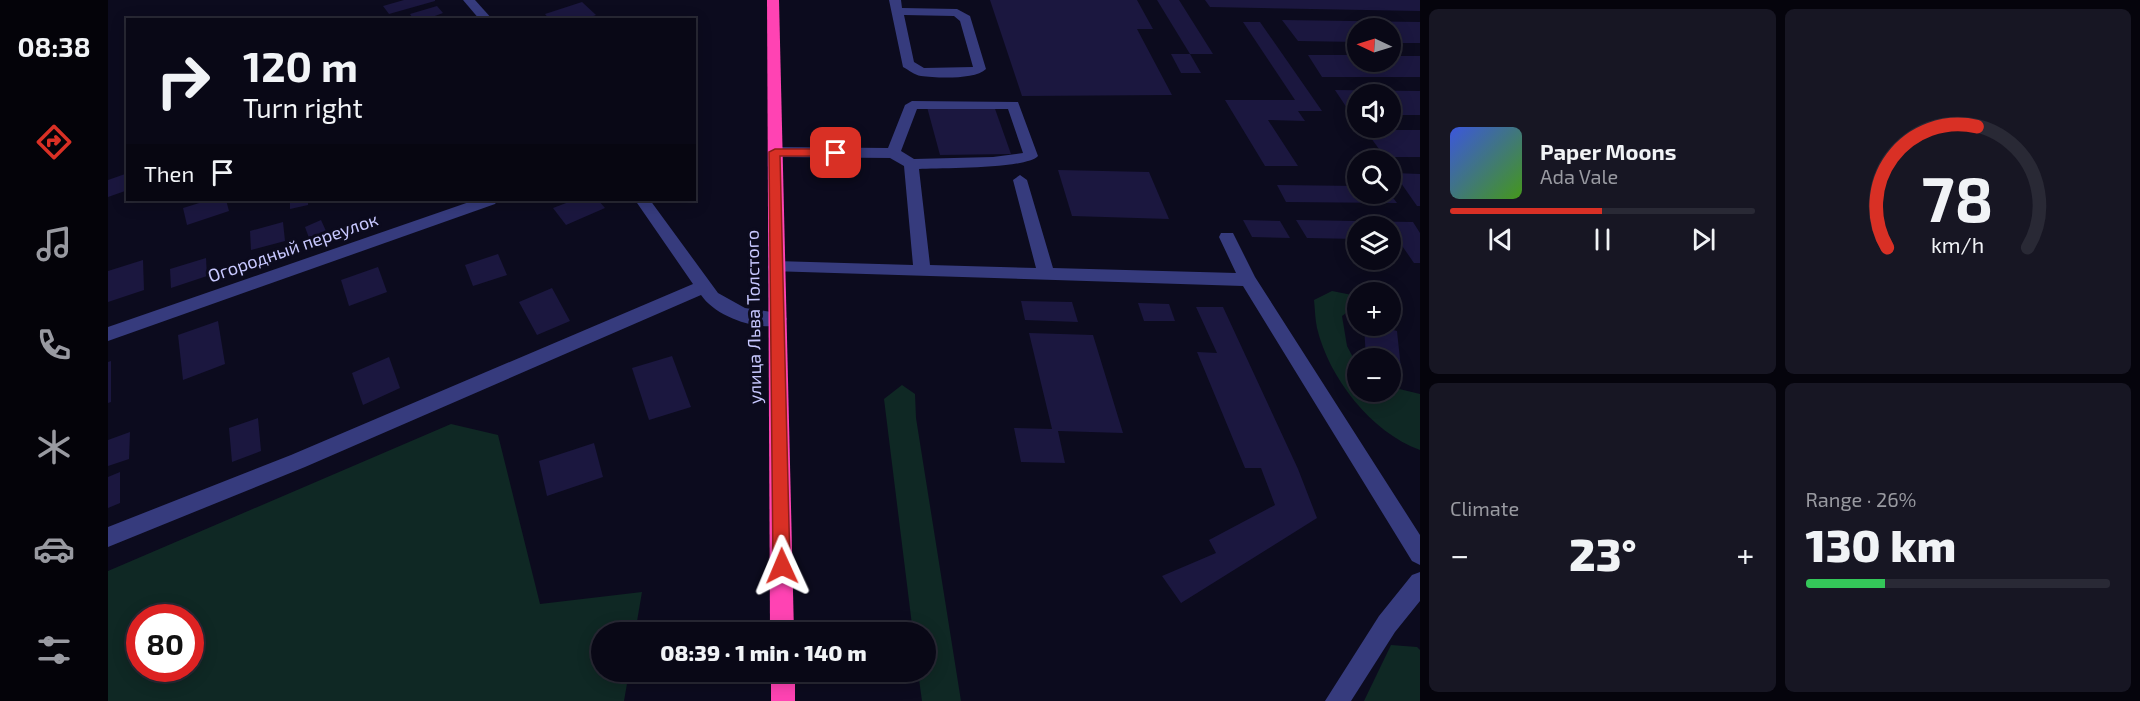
<!DOCTYPE html>
<meta charset="utf-8">
<style>
body{margin:0;font-family:"Exo 2",sans-serif;background:#171623;color:#f1f3f6;height:100vh;display:flex;flex-direction:column;font-size:22px;white-space:nowrap}
*{box-sizing:border-box;margin:0}
p{font-size:20px;color:#999aa1}
.icon{flex:none;width:33px;height:33px;fill:none;stroke:currentColor;stroke-width:2;stroke-linecap:round;stroke-linejoin:round}
.map{position:relative;flex:1;overflow:hidden}
.side{display:flex;flex-direction:column;gap:9px;padding:9px;background:#05040c;width:720px}
.side>*{flex:none}
.banner{position:absolute;left:18px;top:18px;width:570px;height:183px;border-radius:0px;box-shadow:0 3px 15px #0003,0 0 0 2px #292935;background:#090816;color:#f1f3f6;overflow:hidden}
.needle{width:39px;rotate:274deg}
.fabs{position:absolute;left:1239px;top:18px;display:grid;gap:12px}
.fabs a{display:grid;place-items:center;width:54px;height:54px;border-radius:50%;background:#090816;box-shadow:0 3px 15px #0003,0 0 0 2px #292935;font-size:30px}
.speed{position:absolute;left:18px;top:604px;display:flex;gap:12px;font-size:30px;font-weight:700;text-align:center}
.speed>*{display:grid;place-content:center;width:78px;height:78px;border-radius:50%;background:#090816;box-shadow:0 3px 15px #0003,0 0 0 2px #292935;line-height:1}
.speed .limit{border:9px solid #d22;background:#fff;color:#111}
.pin{position:absolute;display:grid;place-items:center;width:51px;height:51px;color:#fff;margin:-26px;border-radius:12px;box-shadow:0 3px 9px #0006}
.me{position:absolute;width:66px;margin:-33px;rotate:359deg;stroke-linejoin:round;filter:drop-shadow(0 0 4px #0008)}
.turn{display:flex;align-items:center;gap:21px;height:126px;padding:0 18px;font-size:27px}
.turn .icon{width:78px;height:78px;stroke-width:2.5}
.turn b{display:block;font-size:42px;line-height:51px}
.then{display:flex;align-items:center;height:57px;padding:0 18px;background:#0003;gap:12px;font-size:22px}
.big{font-size:45px;font-weight:800;line-height:1.1}
.side .tile{flex:1;display:flex;flex-direction:column;justify-content:center;gap:9px;min-width:0;padding:0 21px;border-radius:9px;background:#171623}
.side .dial{align-items:center;gap:0}
.dial svg{height:156px;overflow:visible;fill:none;stroke:#292935;stroke-width:7;stroke-linecap:round;text-anchor:middle}
.dial text{fill:#f1f3f6;stroke:none}
.song{display:flex;align-items:center;gap:18px}
.cover{width:72px;height:72px;border-radius:9px;background:linear-gradient(135deg,hsl(230 70% 55%),hsl(100 70% 35%))}
.played{height:6px;border-radius:3px;background:linear-gradient(90deg,#d93025 50%,#292935 50%)}
.keys{display:flex;justify-content:space-around;direction:ltr}
.heat{display:flex;justify-content:space-between;align-items:center;font-size:33px;direction:ltr}
.charge{height:9px;border-radius:4px;background:linear-gradient(90deg,#34c759 26%,#292935 0)}
.side .tiles{flex:1;display:grid;gap:9px;grid-template-columns:repeat(2,1fr)}
.trip{position:absolute;left:483px;top:622px;width:345px;height:60px;border-radius:30px;background:#090816;box-shadow:0 3px 15px #0003,0 0 0 2px #292935;font-weight:800;line-height:60px;text-align:center}
main{display:flex;flex:1;min-height:0}
.dock{display:flex;flex-direction:column;width:108px;justify-content:space-around;align-items:center;background:#040309;color:#999aa1}
.dock .icon{width:42px;height:42px}
.dock .active{color:#d93025}
.dock b{font-size:27px;color:#f1f3f6}
.map>svg:first-child{display:block}
.green{fill:#0f2824;fill-rule:evenodd}
.building{fill:#1b173f}
.lines{fill:none;stroke-linecap:round;stroke-linejoin:round}
.minor{fill:#363b7d;fill-rule:evenodd}
.highway{fill:#ff43b3;fill-rule:evenodd}
.route{fill:#d93025;stroke:#8d1f18;stroke-width:1.5}
.labels{text-anchor:middle;stroke-width:6;stroke-linejoin:round;paint-order:stroke}
.street-label{font-size:18px;fill:#c8c8ff;stroke:#0c0b1e}
</style>
<main>
<nav class="dock">
<b>08:38</b>
<svg class="icon active" aria-label="directions" viewBox="0 0 24 24"><path d="M12 3l9 9-9 9-9-9zM9 14v-3h6M13 9l2 2-2 2"/></svg>
<svg class="icon" aria-label="music" viewBox="0 0 24 24"><path d="M9 18V5l10-2v13"/><circle cx="6" cy="18" r="3"/><circle cx="16" cy="16" r="3"/></svg>
<svg class="icon" aria-label="phone" viewBox="0 0 24 24"><path d="M5 4h4l2 5-3 2q2 4 5 5l2-3 5 2v4C11 20 4 13 5 4z"/></svg>
<svg class="icon" aria-label="climate" viewBox="0 0 24 24"><path d="M12 3v18M4 7l16 10M4 17L20 7"/></svg>
<svg class="icon" aria-label="car" viewBox="0 0 24 24"><path d="M5 17H2v-5l4-1 3-4h7l3 4 3 1v5h-3M9 17h6M6 11h13"/><circle cx="7" cy="17" r="2"/><circle cx="17" cy="17" r="2"/></svg>
<svg class="icon" aria-label="filters" viewBox="0 0 24 24"><path d="M4 7h16M4 17h16"/><circle cx="9" cy="7" r="2"/><circle cx="15" cy="17" r="2"/></svg>
</nav>
<div class="map">
<svg width="1312" height="701" viewBox="0 0 1312 701">
<rect width="100%" height="100%" fill="#0c0b1e"/>
<!-- green -->
<g class="green">
<path d="M1224,291L1249,296V312L1242,310L1234,316L1239,346L1249,365L1250,392H1282L1283,387L1312,394V450C1263,432 1221,378 1209,328C1207,319 1207,309 1206,300Z"/>
<path d="M794,385L807,394L808,418L853,701H814L810,672H818V633H805L776,399Z"/>
<path d="M343,424L390,435L432,604L534,592L527,633H494V672H521L516,701H0V571ZM32,618H82V669H32Z"/>
<path d="M1283,645L1309,647L1312,650V701H1256Z"/>
</g>
<!-- building -->
<g class="building">
<path d="M296,0H327V1L281,14L275,6Z"/>
<path d="M882,0H1029L1045,29H1029L1064,95L914,96Z"/>
<path d="M1049,0H1071L1105,54H1082Z"/>
<path d="M1097,0H1312V11L1102,7Z"/>
<path d="M474,2L488,15L475,20H442L437,14Z"/>
<path d="M329,6L335,13L316,20H306L302,14Z"/>
<path d="M1174,20L1312,22V43H1282V28H1250V42L1190,41Z"/>
<path d="M1135,22H1152L1214,111H1190L1197,121L1160,120L1190,166H1157L1117,100H1187Z"/>
<path d="M1063,54H1082L1093,73H1073Z"/>
<path d="M1200,55H1250V62H1282V56H1312V77H1214Z"/>
<path d="M1227,90L1312,91V115H1282V94H1250V114H1243Z"/>
<path d="M886,106L903,154L832,155L819,107Z"/>
<path d="M1257,130H1312V157H1277Z"/>
<path d="M950,170L1041,172L1061,219L964,216Z"/>
<path d="M20,173V190L0,197V180Z"/>
<path d="M1286,173L1312,174V206H1309Z"/>
<path d="M1169,185L1250,186V194H1282L1289,203L1178,202Z"/>
<path d="M101,200H118L121,211L79,225L75,208Z"/>
<path d="M182,200H200V205L182,209Z"/>
<path d="M466,200H490L497,208L458,225L445,208Z"/>
<path d="M213,220L218,231L201,238L197,227Z"/>
<path d="M1135,220L1172,221L1182,238L1144,237Z"/>
<path d="M1188,220L1305,222L1312,233V263H1306L1290,240H1282V226H1250V239L1199,238Z"/>
<path d="M175,222L177,241L143,250L142,231Z"/>
<path d="M390,254L399,275L365,286L357,265Z"/>
<path d="M98,258L99,276L63,288L62,269Z"/>
<path d="M35,260L36,290L0,302V271Z"/>
<path d="M270,267L279,292L241,306L233,280Z"/>
<path d="M444,288L462,321L429,335L411,302Z"/>
<path d="M913,301L964,302L970,322L917,320Z"/>
<path d="M1030,303L1061,304L1067,321H1036Z"/>
<path d="M1088,307H1115L1190,469L1209,518L1073,603L1054,576L1108,553L1101,540L1167,505L1153,468H1137L1089,352L1109,353Z"/>
<path d="M110,321L117,364L75,380L70,335Z"/>
<path d="M1256,326H1271L1289,331L1294,378L1282,375V358H1258Z"/>
<path d="M921,333L985,335L1015,433L950,431L957,463L913,462L906,428L944,429Z"/>
<path d="M564,356L583,407L541,420L524,368Z"/>
<path d="M281,357L292,388L255,405L244,373Z"/>
<path d="M3,361V402L0,403V362Z"/>
<path d="M150,418L153,451L124,462L121,428Z"/>
<path d="M22,432L21,459L0,466V440Z"/>
<path d="M486,443L495,477L439,496L431,461Z"/>
<path d="M12,472V503L0,508V477Z"/>
</g>
<g class="lines">
<!-- minor -->
<g class="minor">
<path d="M355,0H367L385,20H372Z"/>
<path d="M781,0H793L794,8L849,9L862,16L878,69C867,80 828,78 813,76C806,75 801,70 795,67ZM796,15L846,16L852,21L865,67L816,68L806,62Z"/>
<path d="M804,101L910,102L930,156C919,169 831,168 811,169L822,265L928,268L905,180L912,175L919,180L945,268L1128,273L1111,237L1113,233H1125L1147,277L1312,535V565L1304,561L1135,286L662,271L660,267L662,263L668,261L805,265L796,166L782,158L667,157L660,152L667,147L780,148L797,105ZM809,109H900L915,153L885,157L806,159L793,151Z"/>
<path d="M367,200H390L387,204L0,341V327Z"/>
<path d="M527,200H542L610,293L637,308L676,314L679,319L676,324C650,332 608,317 593,295L197,467L0,547V527L183,455L585,284Z"/>
<path d="M1312,572V601L1287,632L1243,701H1217L1271,616L1304,575Z"/>
</g>
<!-- highway -->
<g class="highway">
<path d="M659,0H671L686,633H662Z"/>
<rect x="663" y="672" width="24" height="29"/>
</g>
</g>
<!-- route -->
<path class="route" d="M667,149H728L734,153L728,156H672L682,566L679,572L674,574L668,572L665,566L661,152Z"/>
<g class="labels">
<!-- street labels -->
<g class="street-label">
<text transform="translate(185 248) rotate(-19)" y="6">Огородный переулок</text>
<text transform="translate(646 317) rotate(-91)" y="6">улица Льва Толстого</text>
</g>
</g>
</svg>
<div class="fabs">
<a><svg class="needle" viewBox="-14 -14 28 28"><path d="M0-13l5 13h-10z" fill="#e53935"/><path d="M0 13l5-13h-10z" fill="#999aa1"/></svg></a>
<a><svg class="icon" aria-label="sound" viewBox="0 0 24 24"><path d="M4 9h4l5-4v14l-5-4H4zM17 9q2 3 0 6"/></svg></a>
<a><svg class="icon" aria-label="search" viewBox="0 0 24 24"><circle cx="10" cy="10" r="6"/><path d="M15 15l6 6"/></svg></a>
<a><svg class="icon" aria-label="layers" viewBox="0 0 24 24"><path d="M12 4l9 5-9 5-9-5zM3 14l9 5 9-5"/></svg></a>
<a>+</a>
<a>−</a>
</div>
<div class="speed"><div class="limit">80</div></div>
<div class="pin" style="left:728px;top:153px;background:#d93025"><svg class="icon" aria-label="arrive" viewBox="0 0 24 24"><path d="M6 21V4h12l-3 4 3 4H6"/></svg></div>
<svg class="me" style="left:674px;top:566px" viewBox="-20 -20 40 40"><path d="M0-17L14 15 0 8-14 15z" fill="#d93025" stroke="#fff" stroke-width="4"/></svg>
<div class="trip">08:39 · 1 min · 140 m</div>
<div class="banner">
<div class="turn"><svg class="icon" aria-label="right" viewBox="0 0 24 24"><path d="M7 20v-9h11M14 6l5 5-5 5"/></svg><div><b>120 m</b>Turn right</div></div>
<div class="then">Then<svg class="icon" aria-label="arrive" viewBox="0 0 24 24"><path d="M6 21V4h12l-3 4 3 4H6"/></svg></div>
</div>
</div>
<section class="side">
<div class="tiles">
<div class="tile">
<div class="song"><i class="cover"></i><div><b>Paper Moons</b><p>Ada Vale</p></div></div>
<div class="played"></div>
<div class="keys"><svg class="icon" aria-label="previous" viewBox="0 0 24 24"><path d="M18 5L8 12l10 7zM5 5v14"/></svg><svg class="icon" aria-label="pause" viewBox="0 0 24 24"><path d="M8 5v14M16 5v14"/></svg><svg class="icon" aria-label="next" viewBox="0 0 24 24"><path d="M6 5l10 7-10 7zM19 5v14"/></svg></div>
</div>
<div class="tile dial"><svg viewBox="0 0 100 80">
<path d="M14 69A42 42 0 1 1 86 69"/>
<path d="M14 69A42 42 0 0 1 60 7" stroke="#d93025"/>
<text x="50" y="56" font-size="32" font-weight="700">78</text>
<text x="50" y="72" font-size="11">km/h</text>
</svg></div>
<div class="tile"><p>Climate</p>
<div class="heat"><a>−</a><b class="big">23°</b><a>+</a></div>
</div>
<div class="tile"><p>Range · 26%</p><b class="big">130 km</b><div class="charge"></div></div>
</div>
</section>
</main>
